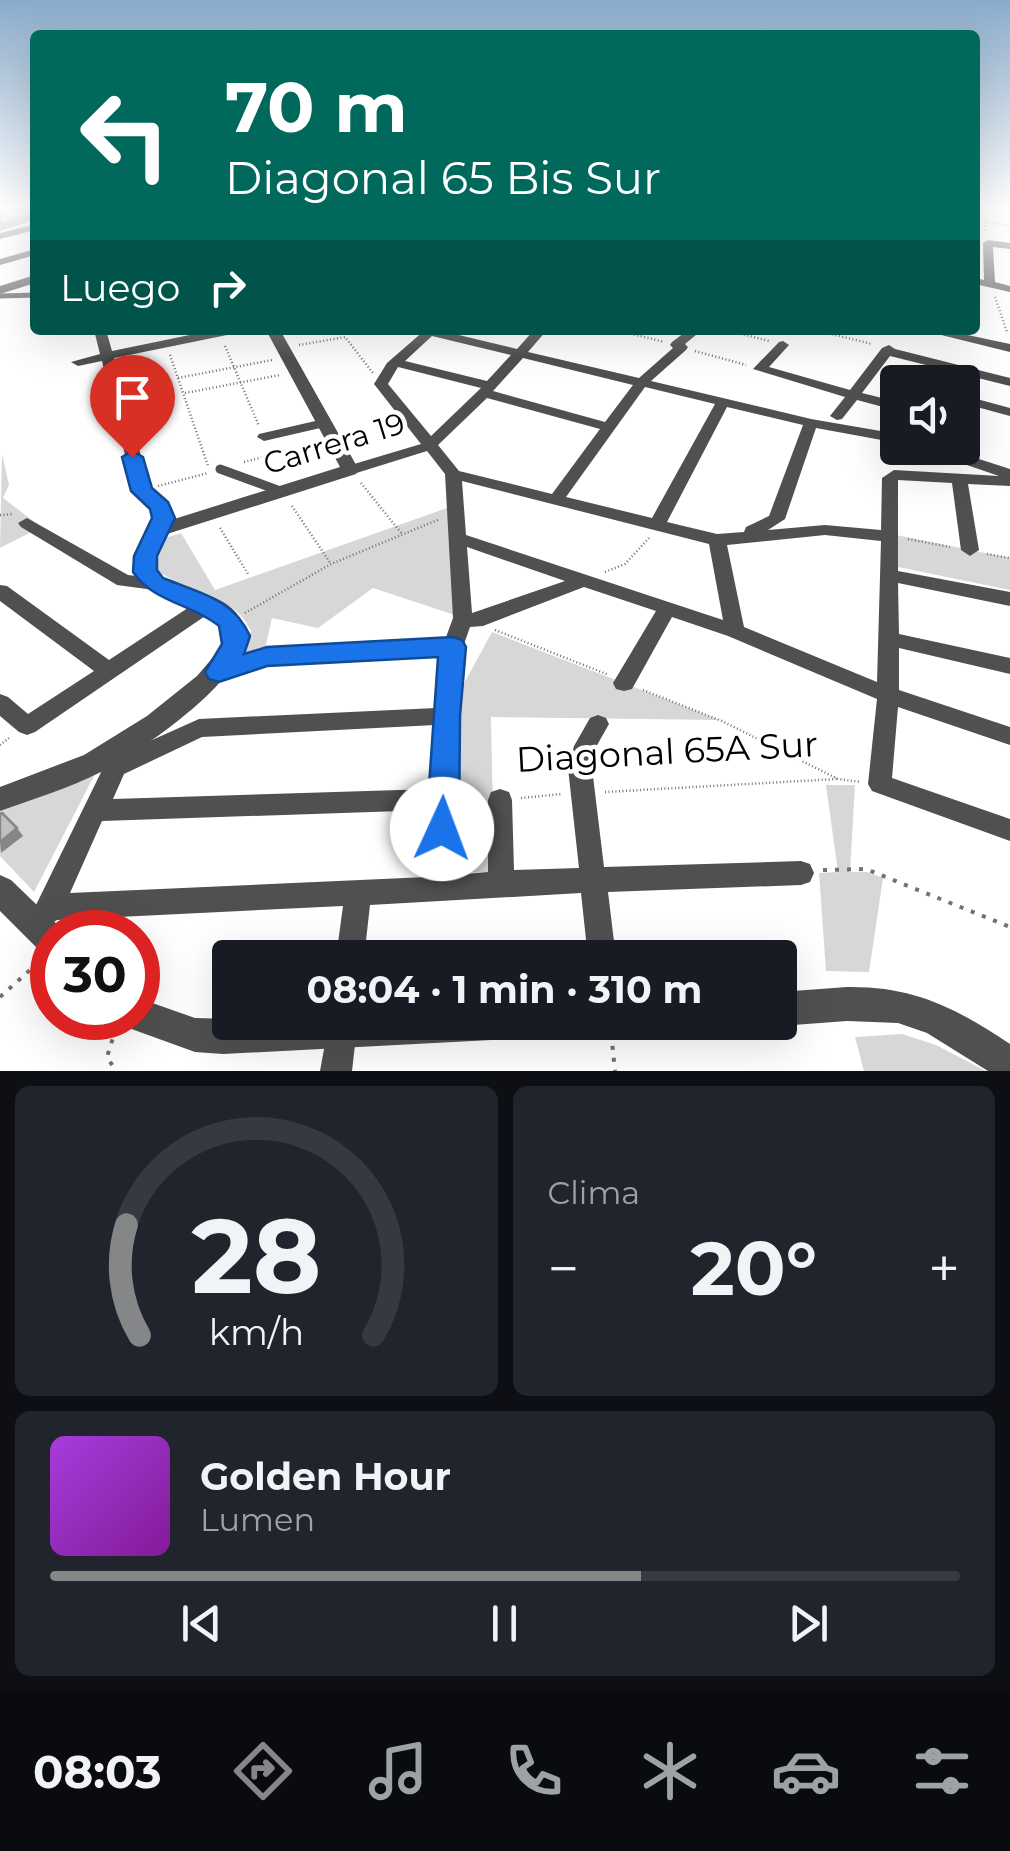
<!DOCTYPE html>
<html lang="es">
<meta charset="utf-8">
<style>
body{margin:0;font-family:Montserrat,sans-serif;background:#20242c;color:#f1f3f6;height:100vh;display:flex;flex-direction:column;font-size:38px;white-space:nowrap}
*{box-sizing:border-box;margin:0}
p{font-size:32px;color:#9ea1a6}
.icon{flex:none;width:55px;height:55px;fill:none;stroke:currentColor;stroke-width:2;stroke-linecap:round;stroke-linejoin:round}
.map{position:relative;height:1071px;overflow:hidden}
.side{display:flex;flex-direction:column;gap:15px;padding:15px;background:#0d0f14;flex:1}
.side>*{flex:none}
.hud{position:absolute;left:30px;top:30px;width:950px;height:305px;border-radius:10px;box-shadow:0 10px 40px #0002;background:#00695c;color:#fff;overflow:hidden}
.fabs{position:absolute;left:880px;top:365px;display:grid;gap:20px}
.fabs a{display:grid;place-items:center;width:100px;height:100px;border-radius:10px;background:#171b24;box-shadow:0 10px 40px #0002;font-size:50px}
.speed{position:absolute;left:30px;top:910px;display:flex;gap:20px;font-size:50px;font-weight:700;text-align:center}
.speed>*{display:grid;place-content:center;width:130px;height:130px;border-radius:50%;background:#171b24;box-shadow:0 10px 40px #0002;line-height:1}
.speed .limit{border:15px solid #d22;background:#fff;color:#111}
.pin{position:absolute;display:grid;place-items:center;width:85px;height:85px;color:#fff;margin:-102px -42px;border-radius:50% 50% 50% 0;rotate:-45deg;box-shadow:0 0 10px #0007}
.pin .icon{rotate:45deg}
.me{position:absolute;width:110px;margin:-55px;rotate:2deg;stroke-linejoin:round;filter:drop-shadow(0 0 8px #0008)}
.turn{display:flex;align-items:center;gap:35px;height:210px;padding:0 30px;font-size:45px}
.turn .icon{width:130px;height:130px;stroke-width:2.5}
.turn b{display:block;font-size:70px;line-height:85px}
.then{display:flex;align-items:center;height:95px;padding:0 30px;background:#0003;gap:20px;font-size:38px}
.big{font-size:75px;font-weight:700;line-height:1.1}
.side .card{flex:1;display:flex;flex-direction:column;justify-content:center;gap:15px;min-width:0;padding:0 35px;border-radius:15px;background:#20242c}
.side .dial{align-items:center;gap:0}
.dial svg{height:260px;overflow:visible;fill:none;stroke:#363941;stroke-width:7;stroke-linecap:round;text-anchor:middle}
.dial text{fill:#f1f3f6;stroke:none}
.song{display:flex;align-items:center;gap:30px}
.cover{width:120px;height:120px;border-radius:15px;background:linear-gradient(135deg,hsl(280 70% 55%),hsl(290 70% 35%))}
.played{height:10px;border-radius:5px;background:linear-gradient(90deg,#858687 65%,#363941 65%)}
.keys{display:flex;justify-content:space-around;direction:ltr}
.heat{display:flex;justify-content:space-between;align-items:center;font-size:55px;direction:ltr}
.side .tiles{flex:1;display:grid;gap:15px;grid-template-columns:1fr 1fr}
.card:last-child{grid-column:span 2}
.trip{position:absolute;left:212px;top:940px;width:585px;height:100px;border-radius:10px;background:#171b24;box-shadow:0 10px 40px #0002;font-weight:700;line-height:100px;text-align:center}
.tabs{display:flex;height:160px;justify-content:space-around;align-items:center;background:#090b0e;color:#9ea1a6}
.tabs .icon{width:70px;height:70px}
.tabs .active{color:#858687}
.tabs b{font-size:45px;color:#f1f3f6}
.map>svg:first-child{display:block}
.green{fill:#d7d7d7}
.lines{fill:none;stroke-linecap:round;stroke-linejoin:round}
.path-far1{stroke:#727272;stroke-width:2.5;stroke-dasharray:1 2.5;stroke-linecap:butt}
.path{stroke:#727272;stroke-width:4;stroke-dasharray:4 8;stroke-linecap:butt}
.service-far1{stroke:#505050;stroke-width:5}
.service{stroke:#505050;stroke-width:9}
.minor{fill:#505050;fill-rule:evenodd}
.tertiary{fill:#505050;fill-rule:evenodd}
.shaded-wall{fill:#868686}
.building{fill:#c0c0c0;stroke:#868686;stroke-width:2.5}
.route{fill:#1a73e8;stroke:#114b97;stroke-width:2.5}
.labels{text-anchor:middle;stroke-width:9;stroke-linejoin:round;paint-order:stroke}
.street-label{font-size:30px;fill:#000;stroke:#fff}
.near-street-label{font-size:35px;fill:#000;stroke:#fff}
</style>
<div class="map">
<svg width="1010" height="1071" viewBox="0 0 1010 1071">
<rect width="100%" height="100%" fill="#fff"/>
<!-- green -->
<g class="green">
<path d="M2,454L9,485L3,498L41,527L0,548Z"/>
<path d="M447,508L458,616L373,588L318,628L272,618L265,649L242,659L251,631C238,605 224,604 199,593C184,587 169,578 154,569V556L162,539L181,533L215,590Z"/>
<path d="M896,535L1010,558V590L898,567Z"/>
<path d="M492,632L719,720L491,717L494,872L458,873L461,689Z"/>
<path d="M95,774L34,892L0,856V811Z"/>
<path d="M826,785H855L850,872H867L883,878L869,972L826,971L819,873L838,872Z"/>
<path d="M902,1034L936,1045L986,1071H864L855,1037Z"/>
</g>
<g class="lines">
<!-- path-far1 -->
<g class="path-far1">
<path d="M983,208L986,231"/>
<path d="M975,220L1010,226"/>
<path d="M995,297L1007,332"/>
<path d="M617,330L664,342"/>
<path d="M727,330L769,341"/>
<path d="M815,330L872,344"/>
<path d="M299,345L345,337L373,373"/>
<path d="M225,346L259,426"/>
<path d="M695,351L746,365"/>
<path d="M170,355L208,466"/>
<path d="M178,378L272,360"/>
<path d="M185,393L280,375"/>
<path d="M244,462L271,455L270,451"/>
<path d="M361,483L402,534"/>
<path d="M158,486L208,473"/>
<path d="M292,506L331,564"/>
<path d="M0,515L13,514"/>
<path d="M220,528L248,574"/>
<path d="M908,539L950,547"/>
<path d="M987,554L1010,558"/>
<path d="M605,572L625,564L649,538"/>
<path d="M245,613L331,564L440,519"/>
<path d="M495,630L609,675"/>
<path d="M643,690L722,721L838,779L861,782"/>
<path d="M0,745L9,738"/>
<path d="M605,792L837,779"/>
<path d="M521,798L562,794"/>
</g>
<!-- path -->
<g class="path">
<path d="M823,870L866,869L1010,927"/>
<path d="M0,997L40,961"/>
<path d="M610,1022L615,1071"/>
<path d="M116,1028L107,1057L116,1071"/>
</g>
<!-- service-far1 -->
<path class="service-far1" d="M0,296L35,295"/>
<!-- service -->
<path class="service" d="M220,469L283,492"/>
<!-- minor -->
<g class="minor">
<path d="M988,240L1010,243V249L993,247L995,282L1010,286V292L975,284V278L984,280L983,243Z"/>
<path d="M35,249V255L0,265V259Z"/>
<path d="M94,330H106L112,351L214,330H238L232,334L114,358L150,489L171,512L165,534H153L150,530L154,513L134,491L102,361L78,366L71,362L100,354Z"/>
<path d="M425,330H438L517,349L534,330H547L528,352L639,378L673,348L670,345L672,342L688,330H702L685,344L688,347L686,350L651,381L811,419L898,434V443L816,428L785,519L768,530L825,525L881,530L882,478L894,470L999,476L926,451L924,448H945L1010,469V486L968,484L979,550L970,556L961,550L952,483L898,480V571L1010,592V606L898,583L899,634L1010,658V674L899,648V690L1010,727V745L898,707L892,778L1010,819V841L872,791L868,784L877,699L728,636L672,617L632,689L624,691L616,689L613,683L656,611L584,587L483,626L470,627L463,647L459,680L454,875L488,872V800L491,792L500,789L509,792L512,800L514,870L579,868L568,768L574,746L590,718L598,715L606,718L609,724L596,747L592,768L604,867L801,861L810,864L814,873L810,882L801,885L608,892L616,958H588L581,893L370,905L364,958H336L343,906L57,920L46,927L36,923L32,914L36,905L110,754L123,753L199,719L436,708L441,655L268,664L219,680L212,678L208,672L212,666L267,648L445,640L453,618L445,474L427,451L350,475L342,470L344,467L421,444L374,384L387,363ZM432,336L511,355L487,381L405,361ZM523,358L633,385L605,422L493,391ZM398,367L481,388L431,436L388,384ZM645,387L715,404L652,518L566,497ZM487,398L600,429L552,494L459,471L438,445ZM727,407L803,425L769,516L746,527L744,532L717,534L667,522ZM462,481L709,544L723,620L466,535ZM825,535L881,541L877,682L744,627L727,545ZM467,547L565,581L472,613ZM435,725L432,789L113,799L124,774L202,737ZM431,810L427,877L70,893L102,821Z"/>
<path d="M921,330H944L1010,344V352Z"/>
<path d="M783,341L789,345L769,367L850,390L882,348L889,345L895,349L1010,378V386L890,356L862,393L898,402V411L857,400L842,419L837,420L830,416L845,397L753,369L779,342Z"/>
<path d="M962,395L1010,408V416L962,403Z"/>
<path d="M324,419L331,423L329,426L264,441L257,437L259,434Z"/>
<path d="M27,518L128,575L154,578L163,584L154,590L117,585L21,527L18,523Z"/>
<path d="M0,585L7,586L109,660L200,600H214L217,605L214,610L35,732L27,735L19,732L0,716V694L8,697L28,714L94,671L0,601Z"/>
<path d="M329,1022H355L357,1027L352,1071H320Z"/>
</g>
<!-- tertiary -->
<g class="tertiary">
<path d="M35,224V230L0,239V233Z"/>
<path d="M35,275V283L0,294V286Z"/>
<path d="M266,330H280L359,470L356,474L167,534L156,556L157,575C184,593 228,591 243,623C265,669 136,754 101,772C69,788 34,799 0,811V787L84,755L147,716L197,676L215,655L223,643V628C199,600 156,604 136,578V556L152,526L340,467Z"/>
<path d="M0,875L11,880L63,930L64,932H52V957L41,952L0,911Z"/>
<path d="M847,987C914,986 956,1008 1010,1044V1071H988L927,1033L898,1023L847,1021L780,1026L772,1022H780V992Z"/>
<path d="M138,998L195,1018L230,1019V1022H528L523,1034L511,1039L223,1054L195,1052L126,1027L122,1018H138Z"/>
</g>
</g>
<!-- shaded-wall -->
<g class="shaded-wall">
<path d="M32,215L34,220L0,231V224Z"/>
<path d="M17,828L23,836L1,853L0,842Z"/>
</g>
<!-- building -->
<g class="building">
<path d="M11,208H35V216L32,215L0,224V213Z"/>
<path d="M2,813L17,828L0,842V814Z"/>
</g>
<!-- sky -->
<linearGradient id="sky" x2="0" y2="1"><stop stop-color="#8aabca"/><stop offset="0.58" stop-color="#fff"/><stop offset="1" stop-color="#fff" stop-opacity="0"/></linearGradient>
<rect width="1010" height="358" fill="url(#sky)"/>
<!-- route -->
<path class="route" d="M132,451L143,457L152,488L168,502L175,518L157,556V570L163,578C199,593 233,598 250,636L244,654L267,647L453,637L462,640L466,647L460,716L459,829L454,839L442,844L431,839L426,829L438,657L267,666L219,682L209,679L205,672L222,644L219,626C192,604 153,602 133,572L134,556L152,518L150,509L131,491L122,457Z"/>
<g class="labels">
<!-- street labels -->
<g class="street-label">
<text transform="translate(334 444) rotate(-17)" y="10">Carrera 19</text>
</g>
<!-- near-street labels -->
<g class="near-street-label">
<text transform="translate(667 752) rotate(-3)" y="12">Diagonal 65A Sur</text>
</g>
</g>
</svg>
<div class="fabs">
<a><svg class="icon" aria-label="sound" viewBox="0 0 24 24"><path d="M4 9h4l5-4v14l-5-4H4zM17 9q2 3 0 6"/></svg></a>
</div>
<div class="speed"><div class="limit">30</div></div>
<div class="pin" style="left:132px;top:457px;background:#d93025"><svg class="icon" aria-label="arrive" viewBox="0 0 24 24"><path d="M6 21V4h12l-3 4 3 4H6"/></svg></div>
<svg class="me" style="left:442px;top:829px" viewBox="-20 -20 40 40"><circle r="19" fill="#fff"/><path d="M0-13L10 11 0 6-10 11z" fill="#1a73e8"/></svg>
<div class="trip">08:04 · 1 min · 310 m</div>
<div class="hud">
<div class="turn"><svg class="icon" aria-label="left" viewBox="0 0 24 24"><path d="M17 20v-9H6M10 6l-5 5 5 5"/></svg><div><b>70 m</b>Diagonal 65 Bis Sur</div></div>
<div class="then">Luego<svg class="icon" aria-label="right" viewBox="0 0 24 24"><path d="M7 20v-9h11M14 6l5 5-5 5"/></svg></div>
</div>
</div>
<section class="side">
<div class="tiles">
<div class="card dial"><svg viewBox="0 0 100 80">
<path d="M14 69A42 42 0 1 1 86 69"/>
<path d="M14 69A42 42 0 0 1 10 35" stroke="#858687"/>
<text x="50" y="56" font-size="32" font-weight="700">28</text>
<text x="50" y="72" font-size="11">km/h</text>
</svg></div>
<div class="card"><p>Clima</p>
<div class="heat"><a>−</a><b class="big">20°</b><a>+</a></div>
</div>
<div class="card">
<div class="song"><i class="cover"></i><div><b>Golden Hour</b><p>Lumen</p></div></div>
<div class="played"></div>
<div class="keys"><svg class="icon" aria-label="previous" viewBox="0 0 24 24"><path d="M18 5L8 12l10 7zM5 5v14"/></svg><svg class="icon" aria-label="pause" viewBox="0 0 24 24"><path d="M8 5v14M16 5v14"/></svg><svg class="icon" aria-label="next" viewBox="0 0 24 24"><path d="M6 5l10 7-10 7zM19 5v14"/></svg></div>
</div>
</div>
</section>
<nav class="tabs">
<b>08:03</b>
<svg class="icon active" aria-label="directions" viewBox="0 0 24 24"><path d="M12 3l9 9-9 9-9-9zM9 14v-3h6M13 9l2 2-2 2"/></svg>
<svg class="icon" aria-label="music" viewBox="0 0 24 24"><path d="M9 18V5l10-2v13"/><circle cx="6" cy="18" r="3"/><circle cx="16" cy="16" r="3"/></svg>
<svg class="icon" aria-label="phone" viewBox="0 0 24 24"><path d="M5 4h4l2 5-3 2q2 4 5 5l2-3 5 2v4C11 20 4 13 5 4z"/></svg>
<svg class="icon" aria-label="climate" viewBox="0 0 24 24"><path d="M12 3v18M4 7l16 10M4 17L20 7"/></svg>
<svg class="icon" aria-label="car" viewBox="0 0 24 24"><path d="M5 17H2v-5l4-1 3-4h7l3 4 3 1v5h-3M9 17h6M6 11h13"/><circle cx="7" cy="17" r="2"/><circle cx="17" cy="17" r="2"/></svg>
<svg class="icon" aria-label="filters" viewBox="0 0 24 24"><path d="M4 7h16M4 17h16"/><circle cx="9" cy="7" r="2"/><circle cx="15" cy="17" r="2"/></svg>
</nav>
